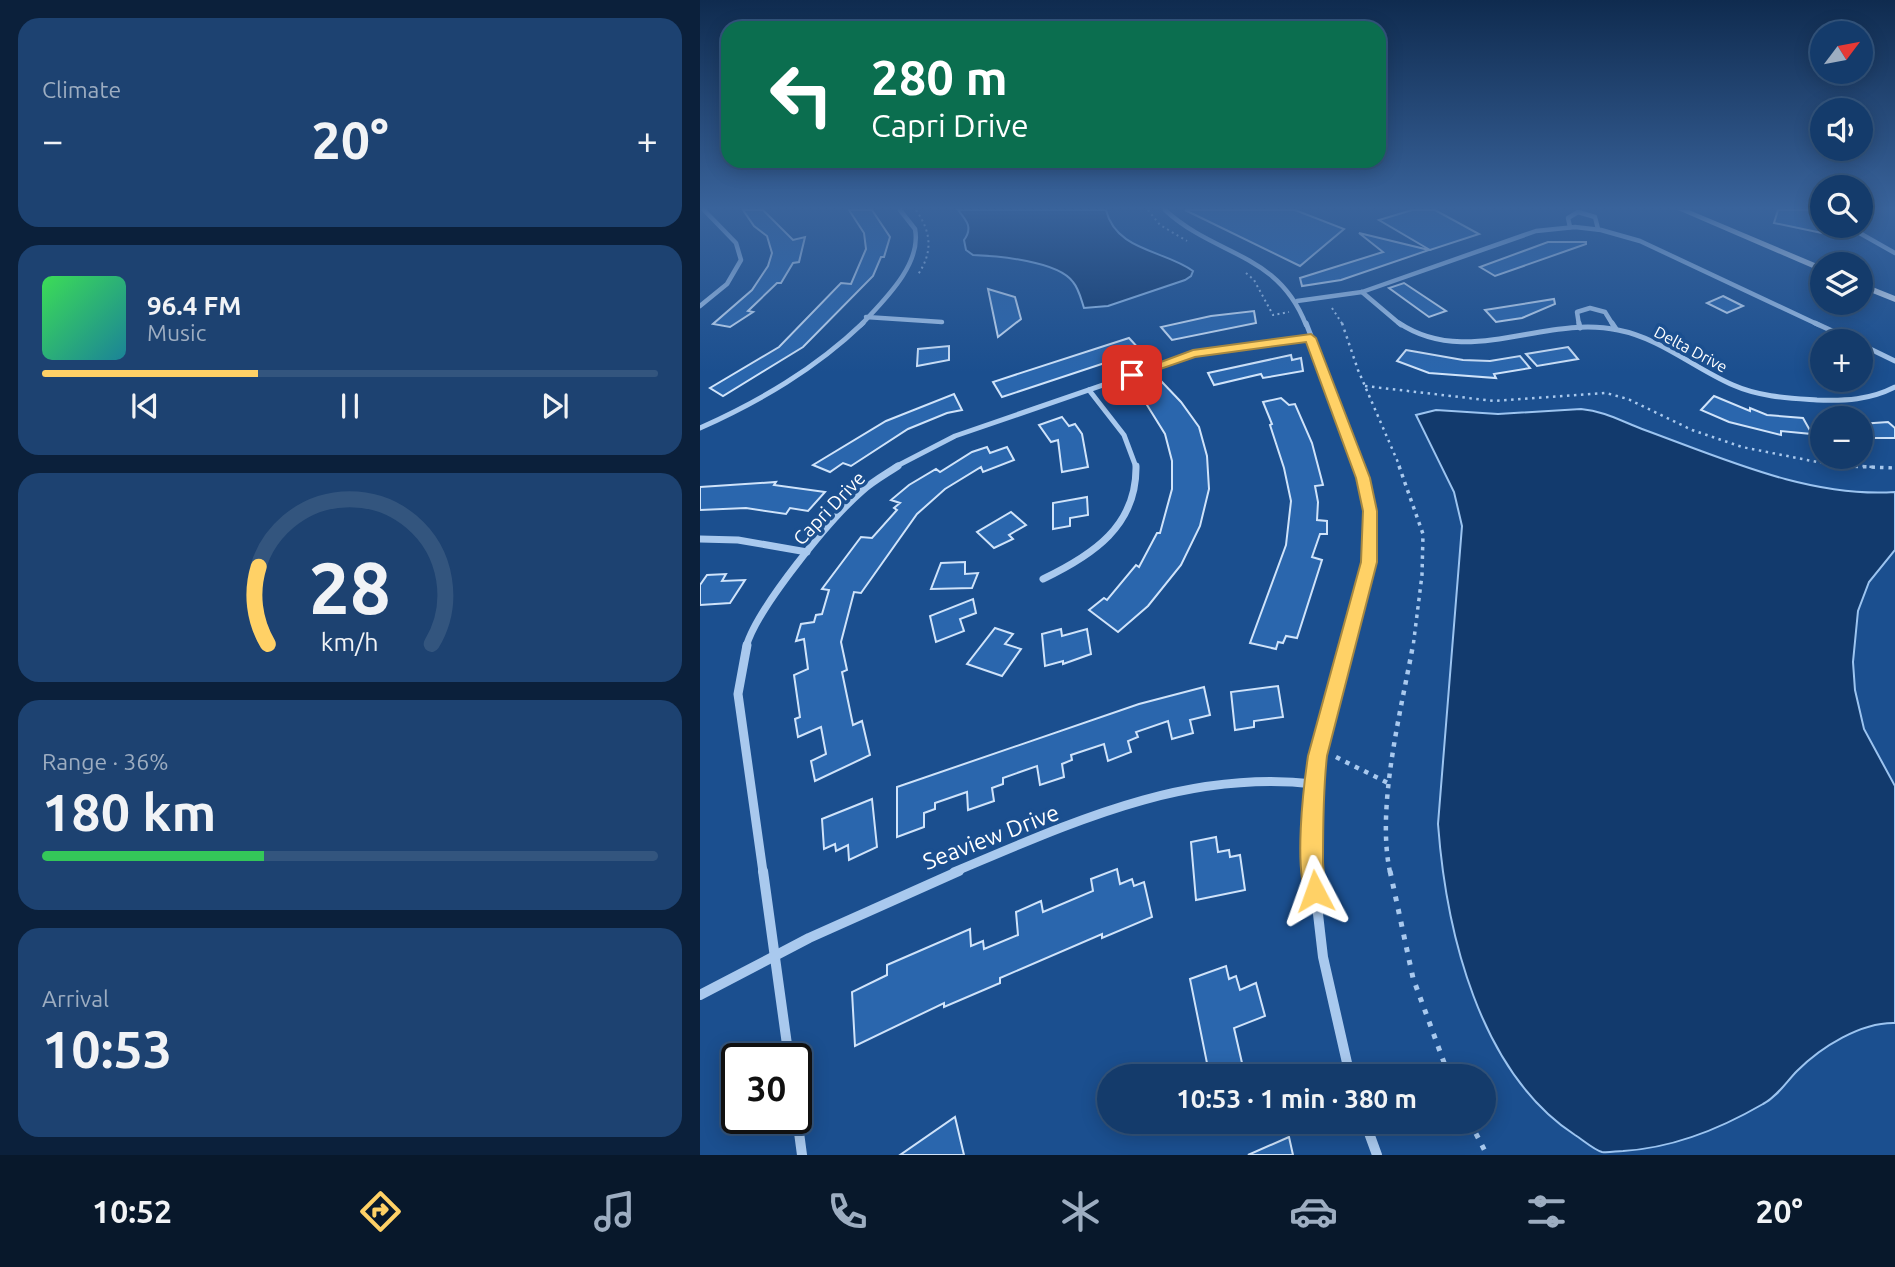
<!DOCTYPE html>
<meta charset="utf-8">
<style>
body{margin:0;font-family:Ubuntu,sans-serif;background:#1d4271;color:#f1f3f6;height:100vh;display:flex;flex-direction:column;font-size:26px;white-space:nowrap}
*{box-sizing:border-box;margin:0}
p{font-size:23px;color:#9dadc1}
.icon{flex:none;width:38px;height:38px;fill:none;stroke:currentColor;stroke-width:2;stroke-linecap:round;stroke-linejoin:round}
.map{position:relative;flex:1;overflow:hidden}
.panel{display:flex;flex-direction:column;gap:18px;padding:18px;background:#0b203b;width:700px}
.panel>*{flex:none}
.banner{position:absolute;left:21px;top:21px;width:665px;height:147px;border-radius:21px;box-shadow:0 4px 18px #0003,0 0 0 2px #33557e;background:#0b6e4f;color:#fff;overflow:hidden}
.needle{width:46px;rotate:58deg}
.buttons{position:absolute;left:1110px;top:21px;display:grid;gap:14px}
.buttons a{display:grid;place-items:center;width:63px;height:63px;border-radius:50%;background:#143b6b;box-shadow:0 4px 18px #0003,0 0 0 2px #33557e;font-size:35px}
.speed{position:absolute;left:21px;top:1043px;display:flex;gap:14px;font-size:35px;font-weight:700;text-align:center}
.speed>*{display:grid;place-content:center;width:91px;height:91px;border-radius:50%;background:#143b6b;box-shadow:0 4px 18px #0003,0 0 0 2px #33557e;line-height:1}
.speed .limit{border:4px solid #111;border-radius:10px;background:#fff;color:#111}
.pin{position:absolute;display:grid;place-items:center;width:60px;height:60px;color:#fff;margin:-30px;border-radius:14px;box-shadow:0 4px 10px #0006}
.me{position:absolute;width:77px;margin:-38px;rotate:356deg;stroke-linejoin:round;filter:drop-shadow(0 0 5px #0008)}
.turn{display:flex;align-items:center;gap:24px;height:147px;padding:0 35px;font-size:32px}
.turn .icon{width:91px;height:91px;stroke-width:2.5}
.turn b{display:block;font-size:49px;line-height:60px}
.big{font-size:52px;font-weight:700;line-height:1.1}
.panel .widget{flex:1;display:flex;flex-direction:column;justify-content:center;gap:10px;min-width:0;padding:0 24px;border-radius:21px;background:#1d4271}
.panel .dial{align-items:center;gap:0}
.dial svg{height:182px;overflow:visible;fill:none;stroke:#33557e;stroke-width:7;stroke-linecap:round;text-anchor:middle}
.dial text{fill:#f1f3f6;stroke:none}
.song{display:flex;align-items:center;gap:21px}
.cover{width:84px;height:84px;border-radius:10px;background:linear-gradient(135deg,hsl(130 70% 55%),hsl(190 70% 35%))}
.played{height:7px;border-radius:4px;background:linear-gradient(90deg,#ffd166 35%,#33557e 35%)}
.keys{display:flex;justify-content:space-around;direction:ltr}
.heat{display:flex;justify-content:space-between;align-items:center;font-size:38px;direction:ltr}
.charge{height:10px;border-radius:5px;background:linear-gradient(90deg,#34c759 36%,#33557e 0)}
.trip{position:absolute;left:397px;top:1064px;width:399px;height:70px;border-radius:35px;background:#143b6b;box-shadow:0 4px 18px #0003,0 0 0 2px #33557e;font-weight:700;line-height:70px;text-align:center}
.dock{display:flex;height:112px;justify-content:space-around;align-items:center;background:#08182b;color:#9dadc1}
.dock .icon{width:49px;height:49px}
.dock .current{color:#ffd166}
.dock b{font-size:32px;color:#f1f3f6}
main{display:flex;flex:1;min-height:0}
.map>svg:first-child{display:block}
.water{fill:#123a6d;stroke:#9cc4f0;stroke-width:2}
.building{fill:#2a66ad;stroke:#cfe3fa;stroke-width:2}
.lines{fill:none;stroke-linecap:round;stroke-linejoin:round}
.path-far4{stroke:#a9c9ee;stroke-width:2;stroke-dasharray:2 3.5;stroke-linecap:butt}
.path-far3{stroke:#a9c9ee;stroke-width:2.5;stroke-dasharray:2.5 4.5;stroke-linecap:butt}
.path-far2{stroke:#a9c9ee;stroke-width:3.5;stroke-dasharray:3.5 5;stroke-linecap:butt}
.path-far1{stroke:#a9c9ee;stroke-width:4.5;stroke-dasharray:4.5 6;stroke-linecap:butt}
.path{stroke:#a9c9ee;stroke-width:5;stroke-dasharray:5 8;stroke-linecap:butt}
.street-far4{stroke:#a9c9ee;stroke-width:4.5}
.street-far3{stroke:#a9c9ee;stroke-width:5}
.street-far2{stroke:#a9c9ee;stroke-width:7}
.street-far1{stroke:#a9c9ee;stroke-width:9}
.street{stroke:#a9c9ee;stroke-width:10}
.secondary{fill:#d6e6fa;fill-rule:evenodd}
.route{fill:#ffd166;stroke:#a68842;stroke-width:2}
.labels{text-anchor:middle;stroke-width:7;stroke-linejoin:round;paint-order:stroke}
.far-street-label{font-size:16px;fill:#fff;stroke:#1b4f8f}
.street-label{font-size:19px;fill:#fff;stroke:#1b4f8f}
.near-street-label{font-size:23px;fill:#fff;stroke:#1b4f8f}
</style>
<main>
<section class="panel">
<div class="widget"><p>Climate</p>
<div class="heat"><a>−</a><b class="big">20°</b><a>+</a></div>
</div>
<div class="widget">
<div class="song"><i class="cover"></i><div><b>96.4 FM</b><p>Music</p></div></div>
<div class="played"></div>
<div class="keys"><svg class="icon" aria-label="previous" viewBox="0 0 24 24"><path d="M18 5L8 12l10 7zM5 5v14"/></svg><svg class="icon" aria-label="pause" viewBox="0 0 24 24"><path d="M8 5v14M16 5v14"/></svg><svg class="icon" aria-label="next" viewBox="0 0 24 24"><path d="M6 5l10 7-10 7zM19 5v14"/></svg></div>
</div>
<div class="widget dial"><svg viewBox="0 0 100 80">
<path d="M14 69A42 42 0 1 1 86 69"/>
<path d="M14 69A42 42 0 0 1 10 35" stroke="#ffd166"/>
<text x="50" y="56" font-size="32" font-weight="700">28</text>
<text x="50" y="72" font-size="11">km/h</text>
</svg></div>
<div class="widget"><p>Range · 36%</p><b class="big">180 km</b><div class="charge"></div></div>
<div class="widget"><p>Arrival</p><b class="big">10:53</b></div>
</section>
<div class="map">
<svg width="1195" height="1155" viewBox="0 0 1195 1155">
<rect width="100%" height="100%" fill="#1b4f8f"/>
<!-- water -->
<g class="water">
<path d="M258,210H406C416,251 464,250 493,271L491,276L485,280L408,306L384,308C381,299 379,289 373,282C358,261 298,256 273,255L266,250L264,240C273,228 267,221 258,210Z"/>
<path d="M881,409C904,411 921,421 942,429C1022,458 1109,498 1195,492V550L1169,582L1158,611L1153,662L1155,690L1164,729L1195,786V1023C1161,1022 1121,1047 1097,1071C1087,1081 1077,1097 1063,1104C1020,1129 973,1148 923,1151C917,1151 908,1153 902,1152C894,1150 883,1140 875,1135C779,1072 746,931 738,824L762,526L754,492L716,415L736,410L798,414Z"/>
</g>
<!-- building -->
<g class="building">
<path d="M43,210H63L93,240L105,237L99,262L93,263L81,283H77L48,311L53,312L30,327L13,324L52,290L68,266L72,253L67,236L54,226Z"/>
<path d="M149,210H172L190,237L184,257H181L173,276L103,347L23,396L10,388L79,347L141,283L151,284L166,249L164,233Z"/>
<path d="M485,210H595L644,229L600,266Z"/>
<path d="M712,210H735L779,234L730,250L679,220Z"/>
<path d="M1078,210H1122V233L1074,223Z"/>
<path d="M659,233L729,250L641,280L602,286L600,278L683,252Z"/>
<path d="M848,242H886V244L795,276L780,267Z"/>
<path d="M704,283L746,311L729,317L689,288Z"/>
<path d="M288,289L315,297L321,319L298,337Z"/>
<path d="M1023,296L1043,306L1027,313L1007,303Z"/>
<path d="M854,299L855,304L822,318L802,321L796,322L785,310Z"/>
<path d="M554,311L556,323L472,340L461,327L511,316Z"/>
<path d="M429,338L441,351L302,397L293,382Z"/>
<path d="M249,346V360L217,366L218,349Z"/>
<path d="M868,347L878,359L837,366L826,354Z"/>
<path d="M706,350L763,360L790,361L820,356L830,368L794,374L796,378L729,373L697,361Z"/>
<path d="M591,355L592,360L601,358L603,371L563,378L561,374L514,385L508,373Z"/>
<path d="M462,382L481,402L499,427L507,456L509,489L500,526L481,565L448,606L418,632L389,610L404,598L407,600L436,565L439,567L457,533H460L472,489V461L465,434L442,397L447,396L445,388Z"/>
<path d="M254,394L262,410L247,413L208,429L151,466L143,463L130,472L113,465L186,421Z"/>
<path d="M1014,396L1050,411V408L1067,415L1103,418L1112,434L1081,431V435L1029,422L1001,410Z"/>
<path d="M581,398L589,405L595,404L612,443L623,485L615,486L618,502L617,520L627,521V534H620L612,557L622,560L597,638L586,636L583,643L578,642L576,649L550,643L586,545L591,501L584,468L570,425L572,424L563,402Z"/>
<path d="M362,417L369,426L375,424L382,434L388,467L362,472L358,440L351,442L339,425Z"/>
<path d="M1188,422L1195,428V438H1160V424Z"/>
<path d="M287,447L290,453L307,447L314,460L283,472L281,467L245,489L217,514L161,593L154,592L141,642L147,670L142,672L153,725L162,721L170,755L115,781L111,761L126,754L121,727L98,737L95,719L100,717L94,675L108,669L104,639L96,641L101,624L114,622L116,615L122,614L129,590L122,589L161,537L172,538L197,510L194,508L200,503L191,500L209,485L236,469L240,472L272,452Z"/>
<path d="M76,482L74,485L125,492L108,511L90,508L86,514L46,508L0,510V487Z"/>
<path d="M387,497L388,515L370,518V526L353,529V503Z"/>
<path d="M311,512L326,525L309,535L313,539L294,548L277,532Z"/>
<path d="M265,562V574L278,573L272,588L231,589L241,563Z"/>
<path d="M26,574L22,581L45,580L30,603L0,605V585L7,575Z"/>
<path d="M273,599L276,613L260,619L264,631L236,642L230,616Z"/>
<path d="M295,628L313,634L305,644L321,649L302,676L267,664Z"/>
<path d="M361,629L362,636L387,629L391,654L363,664V661L345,666L342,634Z"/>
<path d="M578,686L583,717L554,721V727L535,730L531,692Z"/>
<path d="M504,687L510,715L490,720L493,733L472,739L468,721L436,732L438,737L428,741L431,752L408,761L404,744L371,755L372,760L362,764L364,777L340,785L337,766L303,778V784L292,788L294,801L268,810L267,792L235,803V809L224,813V827L197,837V787L439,704Z"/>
<path d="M172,799L177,847L149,860L148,845L136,851L135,844L124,849L122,819Z"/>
<path d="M516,837L518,852L529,850L530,857L540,855L545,890L496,900L491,842Z"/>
<path d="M417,869L420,884L432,879L434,886L444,882L452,917L402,938V934L300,978V983L244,1007V1003L155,1046L152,992L187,975V965L270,929L271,946L283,941L284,949L318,935L316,912L341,901L343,912L393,891L391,879Z"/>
<path d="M526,966L529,979L536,976L540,990L556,983L565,1016L534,1028L545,1076H503L501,1065L507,1063L490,979Z"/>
<path d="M255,1117L264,1155H200Z"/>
<path d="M589,1137L593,1155H548Z"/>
</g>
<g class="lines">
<!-- path-far4 -->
<g class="path-far4">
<path d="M216,210C232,233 233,253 217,276"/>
<path d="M448,210L460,225L487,241"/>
<path d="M546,273L554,280L573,315L589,312"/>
<path d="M632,308L643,325"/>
</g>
<!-- path-far3 -->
<g class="path-far3">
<path d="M642,323L658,370L700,467"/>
<path d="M665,386L794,401L906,393L928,399L992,430L1042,447L1117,462L1173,467"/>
</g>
<!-- path-far2 -->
<g class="path-far2">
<path d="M699,466L723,534L722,575L713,647"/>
<path d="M1146,466L1195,468"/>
</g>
<!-- path-far1 -->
<g class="path-far1">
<path d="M636,757L688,783"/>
<path d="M690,872C676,807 701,711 713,645"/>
</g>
<!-- path -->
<g class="path">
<path d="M690,871L713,978L749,1076"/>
<path d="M770,1122L787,1155"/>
</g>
<!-- street-far4 -->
<g class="street-far4">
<path d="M465,210C516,257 578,252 606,325"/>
<path d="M870,227L868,218L878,212L895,217L898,229"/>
<path d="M1156,231L1195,253"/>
<path d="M662,292L701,325"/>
<path d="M597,301L662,292L836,231L875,227L901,230L940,241L1119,325"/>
<path d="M0,306L27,284L41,260L36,243L4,210"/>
<path d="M166,317L242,322"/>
<path d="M161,325C183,301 222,265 215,229L200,210"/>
<path d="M879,325L877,312L890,308L905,312L913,325"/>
</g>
<!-- street-far3 -->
<g class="street-far3">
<path d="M606,323L637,403L659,467"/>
<path d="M699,323C768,369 844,314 918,330C960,338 994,368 1033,385C1060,397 1089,398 1117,400C1145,401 1170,400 1195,387"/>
<path d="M879,323L880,328"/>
<path d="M912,323L916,329"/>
<path d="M1115,323L1154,341"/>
<path d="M1160,344L1195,361"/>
<path d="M389,390L424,435L436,467"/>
<path d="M0,428C60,401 115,369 163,323"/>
<path d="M195,467L255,436L493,354L611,338"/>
</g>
<!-- street-far2 -->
<g class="street-far2">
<path d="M0,539L38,540L107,552"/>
<path d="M343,579C393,555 437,526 436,466"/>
<path d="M46,647C57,608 131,518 162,491C173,481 186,474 198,466"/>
<path d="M646,647L669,562L670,531L658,466"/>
</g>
<!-- street-far1 -->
<g class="street-far1">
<path d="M47,645L38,694L63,872"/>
<path d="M254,872C371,823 485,769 614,784"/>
<path d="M613,872V797L617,756L647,645"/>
</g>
<!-- street -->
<g class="street">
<path d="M63,871L89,1059"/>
<path d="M613,871L623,957L650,1076"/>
<path d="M0,995L109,938L259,871"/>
<path d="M96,1110L102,1155"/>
<path d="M665,1122L677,1155"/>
</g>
<!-- secondary -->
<g class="secondary">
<path d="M978,210H989L1122,266V272Z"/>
<path d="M1160,282L1195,296V302L1160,288Z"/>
</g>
</g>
<!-- sky -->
<linearGradient id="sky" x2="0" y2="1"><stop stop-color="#0f2b4f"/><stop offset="0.56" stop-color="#39639b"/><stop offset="1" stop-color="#39639b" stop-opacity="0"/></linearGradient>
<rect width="1195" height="372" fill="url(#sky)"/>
<!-- route -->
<path class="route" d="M611,334L616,338L670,478L677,511V562L627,756C623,791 623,826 623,861C623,874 628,887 622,899L615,902L607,899C594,868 603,790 608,756L661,562L663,511L656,478L606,342L495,357L437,377L426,375L493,350Z"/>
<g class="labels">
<!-- far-street labels -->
<g class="far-street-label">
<text transform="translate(991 349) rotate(28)" y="6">Delta Drive</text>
</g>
<!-- street labels -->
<g class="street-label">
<text transform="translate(129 508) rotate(-46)" y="7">Capri Drive</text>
</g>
<!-- near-street labels -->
<g class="near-street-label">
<text transform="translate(291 837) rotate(-21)" y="8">Seaview Drive</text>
</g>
</g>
</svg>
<div class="buttons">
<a><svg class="needle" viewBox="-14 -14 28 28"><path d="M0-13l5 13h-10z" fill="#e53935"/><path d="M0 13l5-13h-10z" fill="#9dadc1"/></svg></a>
<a><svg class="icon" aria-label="sound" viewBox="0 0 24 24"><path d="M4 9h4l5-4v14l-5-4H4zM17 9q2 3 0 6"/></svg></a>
<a><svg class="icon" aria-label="search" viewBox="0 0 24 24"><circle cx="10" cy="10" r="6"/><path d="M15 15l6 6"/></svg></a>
<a><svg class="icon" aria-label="layers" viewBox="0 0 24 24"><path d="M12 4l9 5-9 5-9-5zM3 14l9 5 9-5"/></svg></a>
<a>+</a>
<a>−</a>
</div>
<div class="speed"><div class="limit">30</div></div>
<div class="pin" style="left:432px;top:375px;background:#d93025"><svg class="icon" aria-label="arrive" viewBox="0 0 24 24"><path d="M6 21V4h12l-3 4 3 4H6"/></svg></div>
<svg class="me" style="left:615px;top:891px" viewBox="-20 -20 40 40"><path d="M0-17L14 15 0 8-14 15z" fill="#ffd166" stroke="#fff" stroke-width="4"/></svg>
<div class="trip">10:53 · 1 min · 380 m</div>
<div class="banner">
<div class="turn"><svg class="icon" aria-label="left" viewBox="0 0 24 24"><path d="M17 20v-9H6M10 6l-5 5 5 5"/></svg><div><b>280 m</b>Capri Drive</div></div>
</div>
</div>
</main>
<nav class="dock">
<b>10:52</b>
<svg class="icon current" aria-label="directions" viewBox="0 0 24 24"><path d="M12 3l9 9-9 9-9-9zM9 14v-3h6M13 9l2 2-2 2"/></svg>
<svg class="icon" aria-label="music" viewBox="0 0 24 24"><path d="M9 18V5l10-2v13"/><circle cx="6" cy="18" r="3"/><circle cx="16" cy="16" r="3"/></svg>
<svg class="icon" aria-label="phone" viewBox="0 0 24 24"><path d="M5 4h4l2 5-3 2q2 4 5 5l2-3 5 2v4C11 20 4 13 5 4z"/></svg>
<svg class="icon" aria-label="climate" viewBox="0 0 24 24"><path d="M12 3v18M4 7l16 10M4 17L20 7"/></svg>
<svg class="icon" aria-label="car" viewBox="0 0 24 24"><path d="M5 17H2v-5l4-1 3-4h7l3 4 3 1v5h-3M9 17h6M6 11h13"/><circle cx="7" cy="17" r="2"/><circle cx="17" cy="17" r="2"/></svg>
<svg class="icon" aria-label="filters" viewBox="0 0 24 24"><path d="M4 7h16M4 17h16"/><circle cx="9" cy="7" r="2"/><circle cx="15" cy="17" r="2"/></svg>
<b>20°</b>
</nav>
